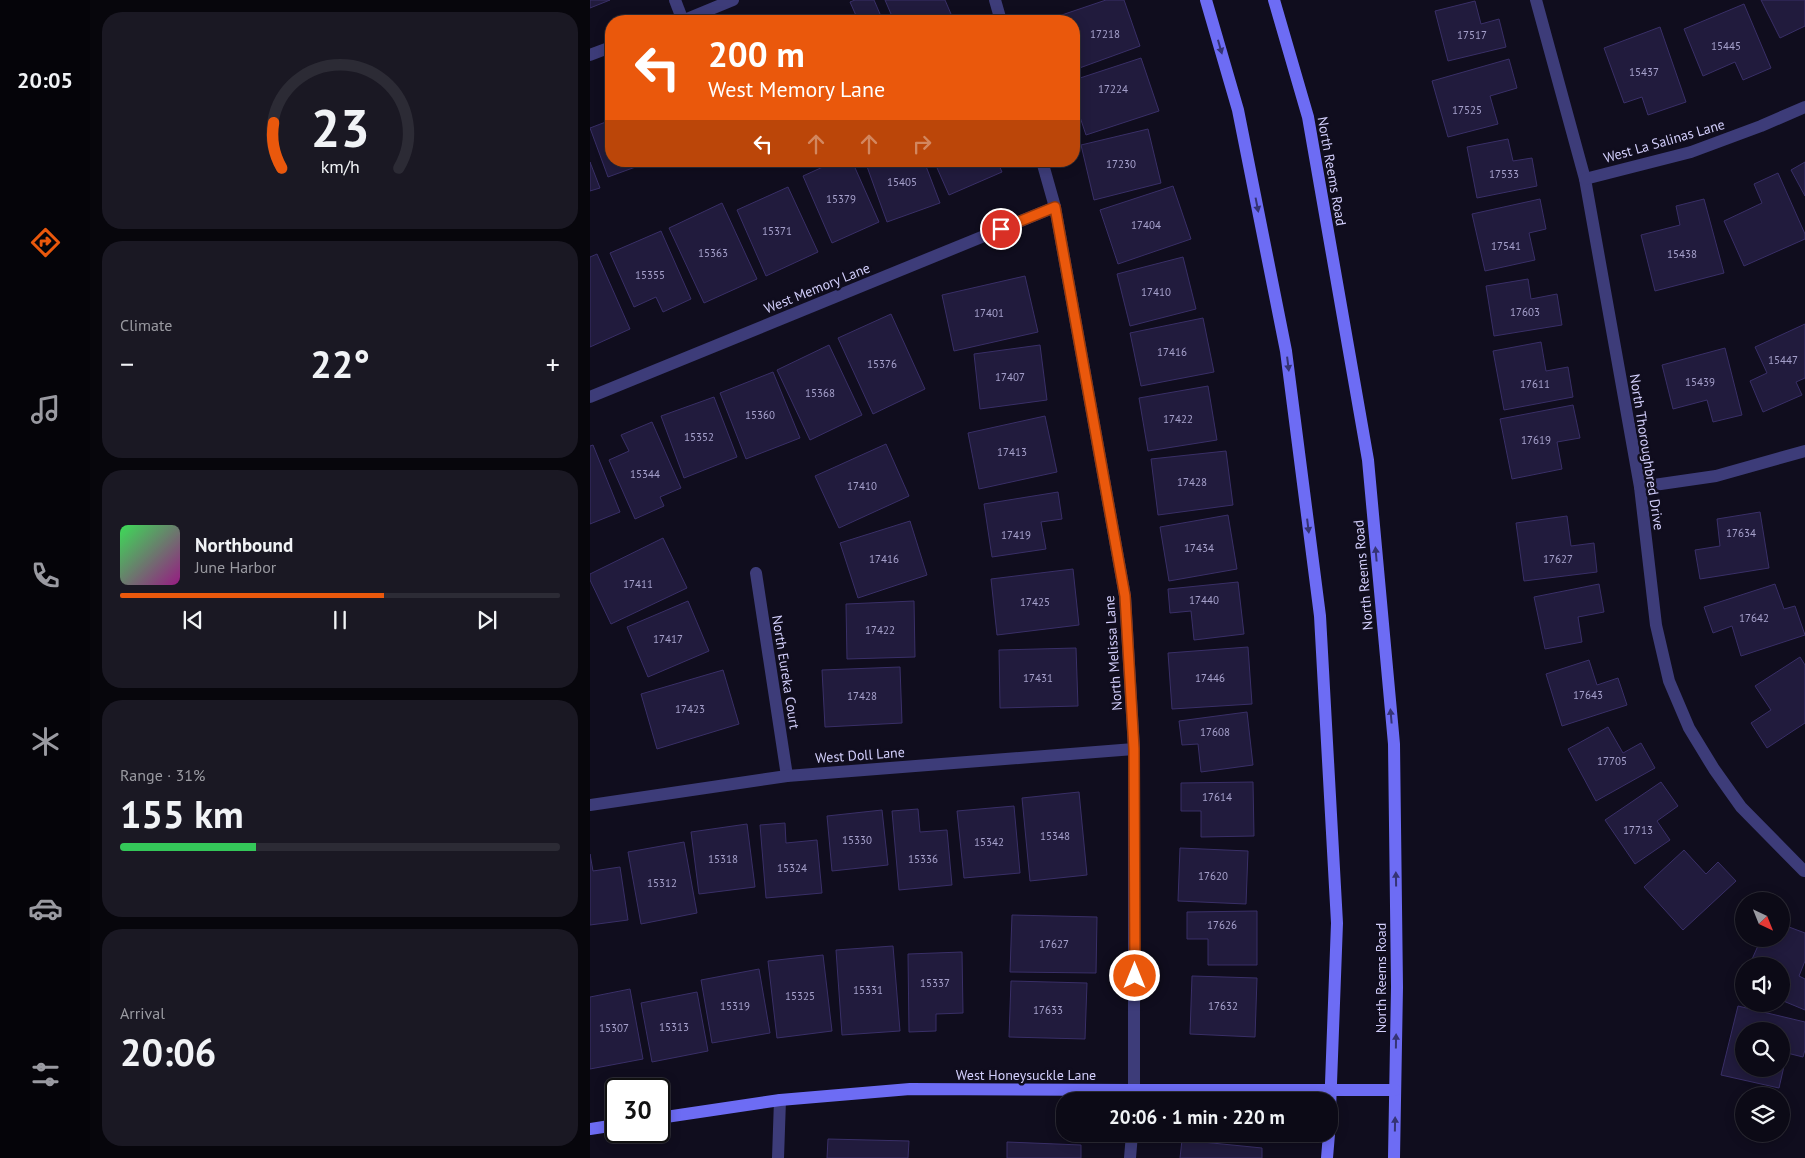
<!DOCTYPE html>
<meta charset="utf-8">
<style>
body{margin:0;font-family:"PT Sans",sans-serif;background:#1a1823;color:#f1f3f6;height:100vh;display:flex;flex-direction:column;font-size:19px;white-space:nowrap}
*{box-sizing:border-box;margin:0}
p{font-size:16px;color:#9a9aa1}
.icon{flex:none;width:28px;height:28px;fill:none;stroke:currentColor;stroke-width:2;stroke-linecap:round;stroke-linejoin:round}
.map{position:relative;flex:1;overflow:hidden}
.side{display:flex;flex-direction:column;gap:12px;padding:12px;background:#07060c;width:500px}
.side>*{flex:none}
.guide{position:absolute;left:15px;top:15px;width:475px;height:152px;border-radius:20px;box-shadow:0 2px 12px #0003,0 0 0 1px #2c2b35;background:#ea580c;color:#fff;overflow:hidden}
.needle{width:32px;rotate:137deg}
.buttons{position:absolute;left:1145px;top:892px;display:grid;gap:10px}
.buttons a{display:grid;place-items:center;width:55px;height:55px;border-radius:50%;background:#0c0a16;box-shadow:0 2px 12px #0003,0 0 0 1px #2c2b35;font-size:25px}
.speed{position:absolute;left:15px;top:1078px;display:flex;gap:10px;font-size:25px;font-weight:700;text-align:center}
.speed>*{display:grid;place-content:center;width:65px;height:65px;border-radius:50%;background:#0c0a16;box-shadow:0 2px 12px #0003,0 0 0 1px #2c2b35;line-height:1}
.speed .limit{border:2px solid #111;border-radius:8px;background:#fff;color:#111}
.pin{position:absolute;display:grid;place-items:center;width:42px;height:42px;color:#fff;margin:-21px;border:2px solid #fff;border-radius:50%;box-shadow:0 1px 5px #0007}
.me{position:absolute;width:55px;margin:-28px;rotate:0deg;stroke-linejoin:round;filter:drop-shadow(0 0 4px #0008)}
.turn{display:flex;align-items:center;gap:18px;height:105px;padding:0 20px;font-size:22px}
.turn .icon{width:65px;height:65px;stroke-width:2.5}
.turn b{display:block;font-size:35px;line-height:42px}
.lanes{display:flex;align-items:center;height:48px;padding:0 20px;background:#0003;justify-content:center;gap:25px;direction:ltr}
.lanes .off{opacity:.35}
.big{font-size:38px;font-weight:800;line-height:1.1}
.side .tile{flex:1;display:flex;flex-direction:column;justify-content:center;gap:8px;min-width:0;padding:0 18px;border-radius:20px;background:#1a1823}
.side .dial{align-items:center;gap:0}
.dial svg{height:130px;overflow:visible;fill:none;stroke:#2c2b35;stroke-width:7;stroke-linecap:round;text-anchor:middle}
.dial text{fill:#f1f3f6;stroke:none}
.song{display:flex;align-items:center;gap:15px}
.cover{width:60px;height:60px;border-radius:8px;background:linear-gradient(135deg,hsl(130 70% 55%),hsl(310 70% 35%))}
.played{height:5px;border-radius:2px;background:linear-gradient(90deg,#ea580c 60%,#2c2b35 60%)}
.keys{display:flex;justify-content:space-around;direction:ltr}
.heat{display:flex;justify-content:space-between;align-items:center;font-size:28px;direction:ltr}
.charge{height:8px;border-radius:4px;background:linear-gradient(90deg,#34c759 31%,#2c2b35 0)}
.trip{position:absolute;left:466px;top:1092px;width:282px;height:50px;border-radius:20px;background:#0c0a16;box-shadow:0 2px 12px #0003,0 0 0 1px #2c2b35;font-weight:800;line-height:50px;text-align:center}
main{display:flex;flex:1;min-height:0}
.tab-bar{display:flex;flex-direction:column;width:90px;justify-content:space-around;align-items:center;background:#050409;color:#9a9aa1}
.tab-bar .icon{width:35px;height:35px}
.tab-bar .active{color:#ea580c}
.tab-bar b{font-size:22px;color:#f1f3f6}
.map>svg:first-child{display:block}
.building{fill:#211b3d;stroke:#392f67;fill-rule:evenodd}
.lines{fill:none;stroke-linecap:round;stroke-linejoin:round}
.street{stroke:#3d3c79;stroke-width:12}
.secondary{stroke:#6d6cf4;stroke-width:12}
.oneway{fill:#353374}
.route-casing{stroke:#983908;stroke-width:12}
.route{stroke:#ea580c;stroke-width:9}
.labels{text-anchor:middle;stroke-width:5;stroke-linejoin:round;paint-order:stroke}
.number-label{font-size:11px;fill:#a6a1cc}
.street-label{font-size:14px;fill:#d2cefb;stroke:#100d1e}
</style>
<main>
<nav class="tab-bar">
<b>20:05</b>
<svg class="icon active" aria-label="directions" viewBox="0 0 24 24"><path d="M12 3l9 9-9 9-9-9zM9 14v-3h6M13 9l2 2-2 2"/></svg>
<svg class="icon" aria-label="music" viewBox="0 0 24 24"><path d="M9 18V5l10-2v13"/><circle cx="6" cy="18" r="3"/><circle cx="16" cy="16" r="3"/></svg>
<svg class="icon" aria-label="phone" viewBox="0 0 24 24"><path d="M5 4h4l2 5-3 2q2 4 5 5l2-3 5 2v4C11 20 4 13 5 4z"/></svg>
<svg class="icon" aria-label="climate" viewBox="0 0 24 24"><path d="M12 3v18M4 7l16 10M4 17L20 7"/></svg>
<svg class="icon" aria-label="car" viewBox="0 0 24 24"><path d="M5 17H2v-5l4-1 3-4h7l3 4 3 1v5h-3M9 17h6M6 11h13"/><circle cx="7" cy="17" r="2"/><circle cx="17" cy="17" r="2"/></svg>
<svg class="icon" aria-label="filters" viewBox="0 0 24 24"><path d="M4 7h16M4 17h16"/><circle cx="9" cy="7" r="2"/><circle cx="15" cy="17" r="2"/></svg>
</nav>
<section class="side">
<div class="tile dial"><svg viewBox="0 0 100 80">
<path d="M14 69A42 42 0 1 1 86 69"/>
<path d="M14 69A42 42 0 0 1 9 41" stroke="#ea580c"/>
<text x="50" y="56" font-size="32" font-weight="700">23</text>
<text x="50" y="72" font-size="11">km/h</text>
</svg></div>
<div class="tile"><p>Climate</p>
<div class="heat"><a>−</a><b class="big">22°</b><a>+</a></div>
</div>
<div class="tile">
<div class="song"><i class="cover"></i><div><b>Northbound</b><p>June Harbor</p></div></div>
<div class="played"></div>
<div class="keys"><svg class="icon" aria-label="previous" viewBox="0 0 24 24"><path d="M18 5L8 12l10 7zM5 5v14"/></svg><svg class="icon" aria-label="pause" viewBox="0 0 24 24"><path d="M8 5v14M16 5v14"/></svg><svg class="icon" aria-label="next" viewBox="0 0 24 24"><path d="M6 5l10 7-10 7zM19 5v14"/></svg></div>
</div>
<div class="tile"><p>Range · 31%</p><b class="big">155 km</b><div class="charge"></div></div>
<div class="tile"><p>Arrival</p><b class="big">20:06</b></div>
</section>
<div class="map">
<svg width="1215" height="1158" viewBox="0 0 1215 1158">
<rect width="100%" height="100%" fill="#100d1e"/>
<!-- building -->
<g class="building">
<path d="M0,0H20L0,8Z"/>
<path d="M265,0H284L293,21H265L268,20L260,2Z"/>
<path d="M295,0H355L364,21H304Z"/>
<path d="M516,0H534L550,46L484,70V21H454Z"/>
<path d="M1171,0H1215V26L1190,38Z"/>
<path d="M885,1L891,24L909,19L916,47L858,61L845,11Z"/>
<path d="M1154,4L1181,68L1153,80L1145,62L1113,76L1094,29Z"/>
<path d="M1070,27L1096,102L1058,115L1052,97L1034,103L1014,48Z"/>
<path d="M551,58L569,111L496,135L484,99V80Z"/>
<path d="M919,59L927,88L900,96L908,124L858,137L842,81Z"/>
<path d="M21,120V161H62L18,177L0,128Z"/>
<path d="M558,129L571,183L504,200L491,145Z"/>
<path d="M918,139L923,161L942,158L947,186L887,198L877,147Z"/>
<path d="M246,161H262L289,222L242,243L213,176Z"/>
<path d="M275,161H334L350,203L297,222Z"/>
<path d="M344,161H407L412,172L359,195Z"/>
<path d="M0,162L10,188L0,191Z"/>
<path d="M1215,162V196L1201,170Z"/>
<path d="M1188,173L1215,234V239L1154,266L1134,221L1172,203L1164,184Z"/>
<path d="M583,186L601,239L528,264L510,210Z"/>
<path d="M198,187L228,252L176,276L147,210Z"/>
<path d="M950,199L956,229L939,233L945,260L895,271L882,214Z"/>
<path d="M1114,199L1134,273L1065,291L1051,235L1090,225L1086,206Z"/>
<path d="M132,203L167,279L114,303L79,228Z"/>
<path d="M71,231L101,299L73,312L66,297L44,307L20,253Z"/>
<path d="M7,254L40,329L0,347V257Z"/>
<path d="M593,257L606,309L540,326L527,274Z"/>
<path d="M435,276L448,332L364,351L352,295Z"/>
<path d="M938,279L941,299L967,294L972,325L904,336L896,286Z"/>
<path d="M301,314L335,389L283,414L248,338Z"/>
<path d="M613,318L624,372L551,386L540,333Z"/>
<path d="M1215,324V378L1206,382L1212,395L1173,412L1160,381L1177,373L1165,347Z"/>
<path d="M951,342L956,371L978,367L983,397L914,410L903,351Z"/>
<path d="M239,345L272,415L220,440L187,370Z"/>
<path d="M450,345L457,400L390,409L384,354Z"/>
<path d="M1135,348L1152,415L1123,422L1117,400L1083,409L1072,365Z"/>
<path d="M183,372L210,438L156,459L130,393Z"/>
<path d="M618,386L627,440L558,451L549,398Z"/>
<path d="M124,397L147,457L94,478L71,416Z"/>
<path d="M983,405L990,438L967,442L972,469L922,479L910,419Z"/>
<path d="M455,416L467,472L389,489L378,433Z"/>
<path d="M62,422L91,488L70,497L74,506L45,519L19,460L39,451L31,435Z"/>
<path d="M296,444L319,496L249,528L225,476Z"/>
<path d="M3,445L30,512L0,524V446Z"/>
<path d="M636,451L643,505L568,515L561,459Z"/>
<path d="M468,492L472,519L451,522L456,549L402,557L394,504Z"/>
<path d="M1170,512L1179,568L1110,579L1105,550L1130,546L1127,519Z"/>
<path d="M638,515L647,569L579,581L570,527Z"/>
<path d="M977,516L981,546L1004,543L1007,572L934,581L926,523Z"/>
<path d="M320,521L337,575L268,598L250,543Z"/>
<path d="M73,538L97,588L21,624L0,580V574Z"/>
<path d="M483,569L489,625L407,635L401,579Z"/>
<path d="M648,582L654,634L604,640L601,611L580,613L578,589Z"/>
<path d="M1009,584L1014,612L988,617L992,642L955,649L944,597Z"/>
<path d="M1185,584L1194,609L1205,606L1215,635L1151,656L1142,626L1123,633L1114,607Z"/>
<path d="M98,601L119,651L58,677L37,627Z"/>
<path d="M324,601L325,657L257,659L256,604Z"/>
<path d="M658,647L662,704L582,709L578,653Z"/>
<path d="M486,648L488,706L410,708L409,650Z"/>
<path d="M1210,657L1215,665V723L1177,748L1161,723L1181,710L1165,686Z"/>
<path d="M999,660L1007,685L1028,678L1037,705L972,726L956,674Z"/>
<path d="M310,667L312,723L235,727L232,670Z"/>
<path d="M133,670L149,724L67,749L51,694Z"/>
<path d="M657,712L663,765L611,772L608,744L592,745L589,721Z"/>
<path d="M1018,727L1033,753L1051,743L1065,768L1006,801L978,749Z"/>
<path d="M663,782L664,836L611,837V811H591V783Z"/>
<path d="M1071,782L1088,806L1067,821L1080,840L1045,864L1015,820Z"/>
<path d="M489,792L497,875L440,881L432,798Z"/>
<path d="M424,806L430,873L374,878L367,811Z"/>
<path d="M328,809L330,832L357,830L362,885L309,890L302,811Z"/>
<path d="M292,810L298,865L242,871L237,816Z"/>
<path d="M195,823L196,843L227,840L232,893L176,898L170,825Z"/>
<path d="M157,824L165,887L109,894L101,832Z"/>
<path d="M94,842L107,913L51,924L38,852Z"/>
<path d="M590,848L658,851L656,904L588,901Z"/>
<path d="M1094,850L1116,874L1128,862L1146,881L1093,930L1054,887Z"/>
<path d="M0,854L3,871L30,867L38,920L0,925Z"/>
<path d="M667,911V965H618V939H597V912Z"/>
<path d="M422,915L507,917L506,973L420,972Z"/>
<path d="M1191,924L1215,933V961L1209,976L1215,979V1010L1191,1000V966H1159L1171,939H1191Z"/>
<path d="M303,946L310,1031L252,1035L246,950Z"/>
<path d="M372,952L373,1013L346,1014V1031L319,1032L318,954Z"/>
<path d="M233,955L242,1031L187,1038L178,961Z"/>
<path d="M169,969L180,1033L122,1043L111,980Z"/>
<path d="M602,976L667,978L665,1037L600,1034Z"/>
<path d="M421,981L497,983L495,1039L419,1037Z"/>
<path d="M40,989L53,1059L0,1069V997Z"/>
<path d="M107,992L118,1051L62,1062L51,1003Z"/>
<path d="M1148,1006L1215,1022V1050L1213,1057L1197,1053L1189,1088L1131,1075ZM1154,1031H1191V1069H1154Z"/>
<path d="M238,1139L319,1141L318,1158H237Z"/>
<path d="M592,1140L672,1148V1158H590Z"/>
<path d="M417,1142L491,1145V1158H417Z"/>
</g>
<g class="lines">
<!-- street -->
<g class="street">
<path d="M85,0L93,21"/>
<path d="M405,0L411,21"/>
<path d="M946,0L995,179L1050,487L1066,625L1079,681L1099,728L1124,769L1151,807L1214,871"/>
<path d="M92,21L143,0"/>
<path d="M0,55L21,47"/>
<path d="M452,161L465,207L535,596L544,749V1101"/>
<path d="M995,179L1101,152L1171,126L1215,107"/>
<path d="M0,397L465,207"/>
<path d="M1050,487L1126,476L1215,451"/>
<path d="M166,573L197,776"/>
<path d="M0,805L197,776L544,749"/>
<path d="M188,1158L190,1100"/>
<path d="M540,1158L542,1134"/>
</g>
<!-- secondary -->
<g class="secondary">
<path d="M616,0L648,110L696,351L730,616L747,923L740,1110"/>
<path d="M684,0L718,117L778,460L804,744L807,987L804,1158"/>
<path d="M69,1118L190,1100L320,1089L545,1090H805"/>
<path d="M0,1129L26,1125"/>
<path d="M737,1158L739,1134"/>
</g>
</g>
<!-- one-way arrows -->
<defs><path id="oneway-solid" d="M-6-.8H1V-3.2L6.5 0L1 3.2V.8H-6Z" transform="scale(1.25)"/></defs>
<g class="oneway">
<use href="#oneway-solid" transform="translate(630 47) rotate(74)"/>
<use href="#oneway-solid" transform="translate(667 205) rotate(79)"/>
<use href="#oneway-solid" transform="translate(698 364) rotate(83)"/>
<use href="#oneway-solid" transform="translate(718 526) rotate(83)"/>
<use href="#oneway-solid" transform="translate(786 554) rotate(-95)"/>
<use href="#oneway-solid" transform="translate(801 716) rotate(-95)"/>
<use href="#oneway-solid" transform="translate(806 879) rotate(-91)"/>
<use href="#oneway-solid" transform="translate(806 1041) rotate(-89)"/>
<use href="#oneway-solid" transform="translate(805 1124) rotate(-89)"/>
</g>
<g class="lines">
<defs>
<path id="route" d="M411,229L465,207L535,596L544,749L545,976"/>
</defs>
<!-- route casing -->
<use href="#route" class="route-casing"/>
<!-- route -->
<use href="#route" class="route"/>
</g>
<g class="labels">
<!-- number labels -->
<g class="number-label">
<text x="515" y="38">17218</text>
<text x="882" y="39">17517</text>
<text x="1136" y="50">15445</text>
<text x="1054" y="76">15437</text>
<text x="523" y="93">17224</text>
<text x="877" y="114">17525</text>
<text x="531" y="168">17230</text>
<text x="914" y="178">17533</text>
<text x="312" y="186">15405</text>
<text x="251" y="203">15379</text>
<text x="556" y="229">17404</text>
<text x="187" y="235">15371</text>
<text x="916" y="250">17541</text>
<text x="123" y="257">15363</text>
<text x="1092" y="258">15438</text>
<text x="60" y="279">15355</text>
<text x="566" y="296">17410</text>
<text x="935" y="316">17603</text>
<text x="399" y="317">17401</text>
<text x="582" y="356">17416</text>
<text x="1193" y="364">15447</text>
<text x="292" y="368">15376</text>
<text x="420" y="381">17407</text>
<text x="1110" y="386">15439</text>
<text x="945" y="388">17611</text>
<text x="230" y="397">15368</text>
<text x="170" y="419">15360</text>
<text x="588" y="423">17422</text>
<text x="109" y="441">15352</text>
<text x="946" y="444">17619</text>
<text x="422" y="456">17413</text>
<text x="55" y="478">15344</text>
<text x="602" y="486">17428</text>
<text x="272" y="490">17410</text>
<text x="1151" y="537">17634</text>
<text x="426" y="539">17419</text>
<text x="609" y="552">17434</text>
<text x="294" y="563">17416</text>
<text x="968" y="563">17627</text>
<text x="48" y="588">17411</text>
<text x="614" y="604">17440</text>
<text x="445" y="606">17425</text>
<text x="1164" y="622">17642</text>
<text x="290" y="634">17422</text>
<text x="78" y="643">17417</text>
<text x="448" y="682">17431</text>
<text x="620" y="682">17446</text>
<text x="998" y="699">17643</text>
<text x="272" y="700">17428</text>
<text x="100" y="713">17423</text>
<text x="625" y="736">17608</text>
<text x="1022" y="765">17705</text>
<text x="627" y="801">17614</text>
<text x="1048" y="834">17713</text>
<text x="465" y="840">15348</text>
<text x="267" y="844">15330</text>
<text x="399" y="846">15342</text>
<text x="133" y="863">15318</text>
<text x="333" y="863">15336</text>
<text x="202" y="872">15324</text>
<text x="623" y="880">17620</text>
<text x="72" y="887">15312</text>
<text x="632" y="929">17626</text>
<text x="464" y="948">17627</text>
<text x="345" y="987">15337</text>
<text x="278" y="994">15331</text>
<text x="210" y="1000">15325</text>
<text x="145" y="1010">15319</text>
<text x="633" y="1010">17632</text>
<text x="458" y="1014">17633</text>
<text x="84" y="1031">15313</text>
<text x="24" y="1032">15307</text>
</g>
<!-- street labels -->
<g class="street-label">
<text transform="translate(1074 141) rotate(-16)" y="5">West La Salinas Lane</text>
<text transform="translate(742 171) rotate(80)" y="5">North Reems Road</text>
<text transform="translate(227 288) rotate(-22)" y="5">West Memory Lane</text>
<text transform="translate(1057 452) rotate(81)" y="5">North Thoroughbred Drive</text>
<text transform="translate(773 575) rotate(-95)" y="5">North Reems Road</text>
<text transform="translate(523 653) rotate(-94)" y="5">North Melissa Lane</text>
<text transform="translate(196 672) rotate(81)" y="5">North Eureka Court</text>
<text transform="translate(270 755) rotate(-4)" y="5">West Doll Lane</text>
<text transform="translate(791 978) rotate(-90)" y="5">North Reems Road</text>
<text x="436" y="1080">West Honeysuckle Lane</text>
</g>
</g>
</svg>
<div class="buttons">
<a><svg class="needle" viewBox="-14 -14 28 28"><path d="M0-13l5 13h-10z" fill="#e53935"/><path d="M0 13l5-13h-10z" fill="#9a9aa1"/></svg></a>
<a><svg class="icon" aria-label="sound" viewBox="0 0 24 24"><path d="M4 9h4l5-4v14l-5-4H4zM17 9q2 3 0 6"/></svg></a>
<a><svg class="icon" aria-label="search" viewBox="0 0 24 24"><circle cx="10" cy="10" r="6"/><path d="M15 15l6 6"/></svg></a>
<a><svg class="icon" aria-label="layers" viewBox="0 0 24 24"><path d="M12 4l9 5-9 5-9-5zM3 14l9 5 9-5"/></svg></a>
</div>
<div class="speed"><div class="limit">30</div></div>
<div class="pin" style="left:411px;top:229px;background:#d93025"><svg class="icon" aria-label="arrive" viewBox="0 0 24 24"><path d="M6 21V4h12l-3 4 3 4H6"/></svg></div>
<svg class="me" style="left:545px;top:976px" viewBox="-20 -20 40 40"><circle r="17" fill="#ea580c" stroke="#fff" stroke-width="3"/><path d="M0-11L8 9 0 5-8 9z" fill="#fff"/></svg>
<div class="trip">20:06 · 1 min · 220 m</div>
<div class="guide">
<div class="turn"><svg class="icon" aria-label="left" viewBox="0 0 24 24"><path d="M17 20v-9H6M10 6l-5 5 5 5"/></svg><div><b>200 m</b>West Memory Lane</div></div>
<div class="lanes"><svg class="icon" aria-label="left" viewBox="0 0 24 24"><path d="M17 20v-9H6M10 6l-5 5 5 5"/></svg><svg class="icon off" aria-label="ahead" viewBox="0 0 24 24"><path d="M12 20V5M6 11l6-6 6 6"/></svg><svg class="icon off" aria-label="ahead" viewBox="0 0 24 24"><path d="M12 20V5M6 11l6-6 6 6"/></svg><svg class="icon off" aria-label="right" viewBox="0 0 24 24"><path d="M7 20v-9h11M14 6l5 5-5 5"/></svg></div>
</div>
</div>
</main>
